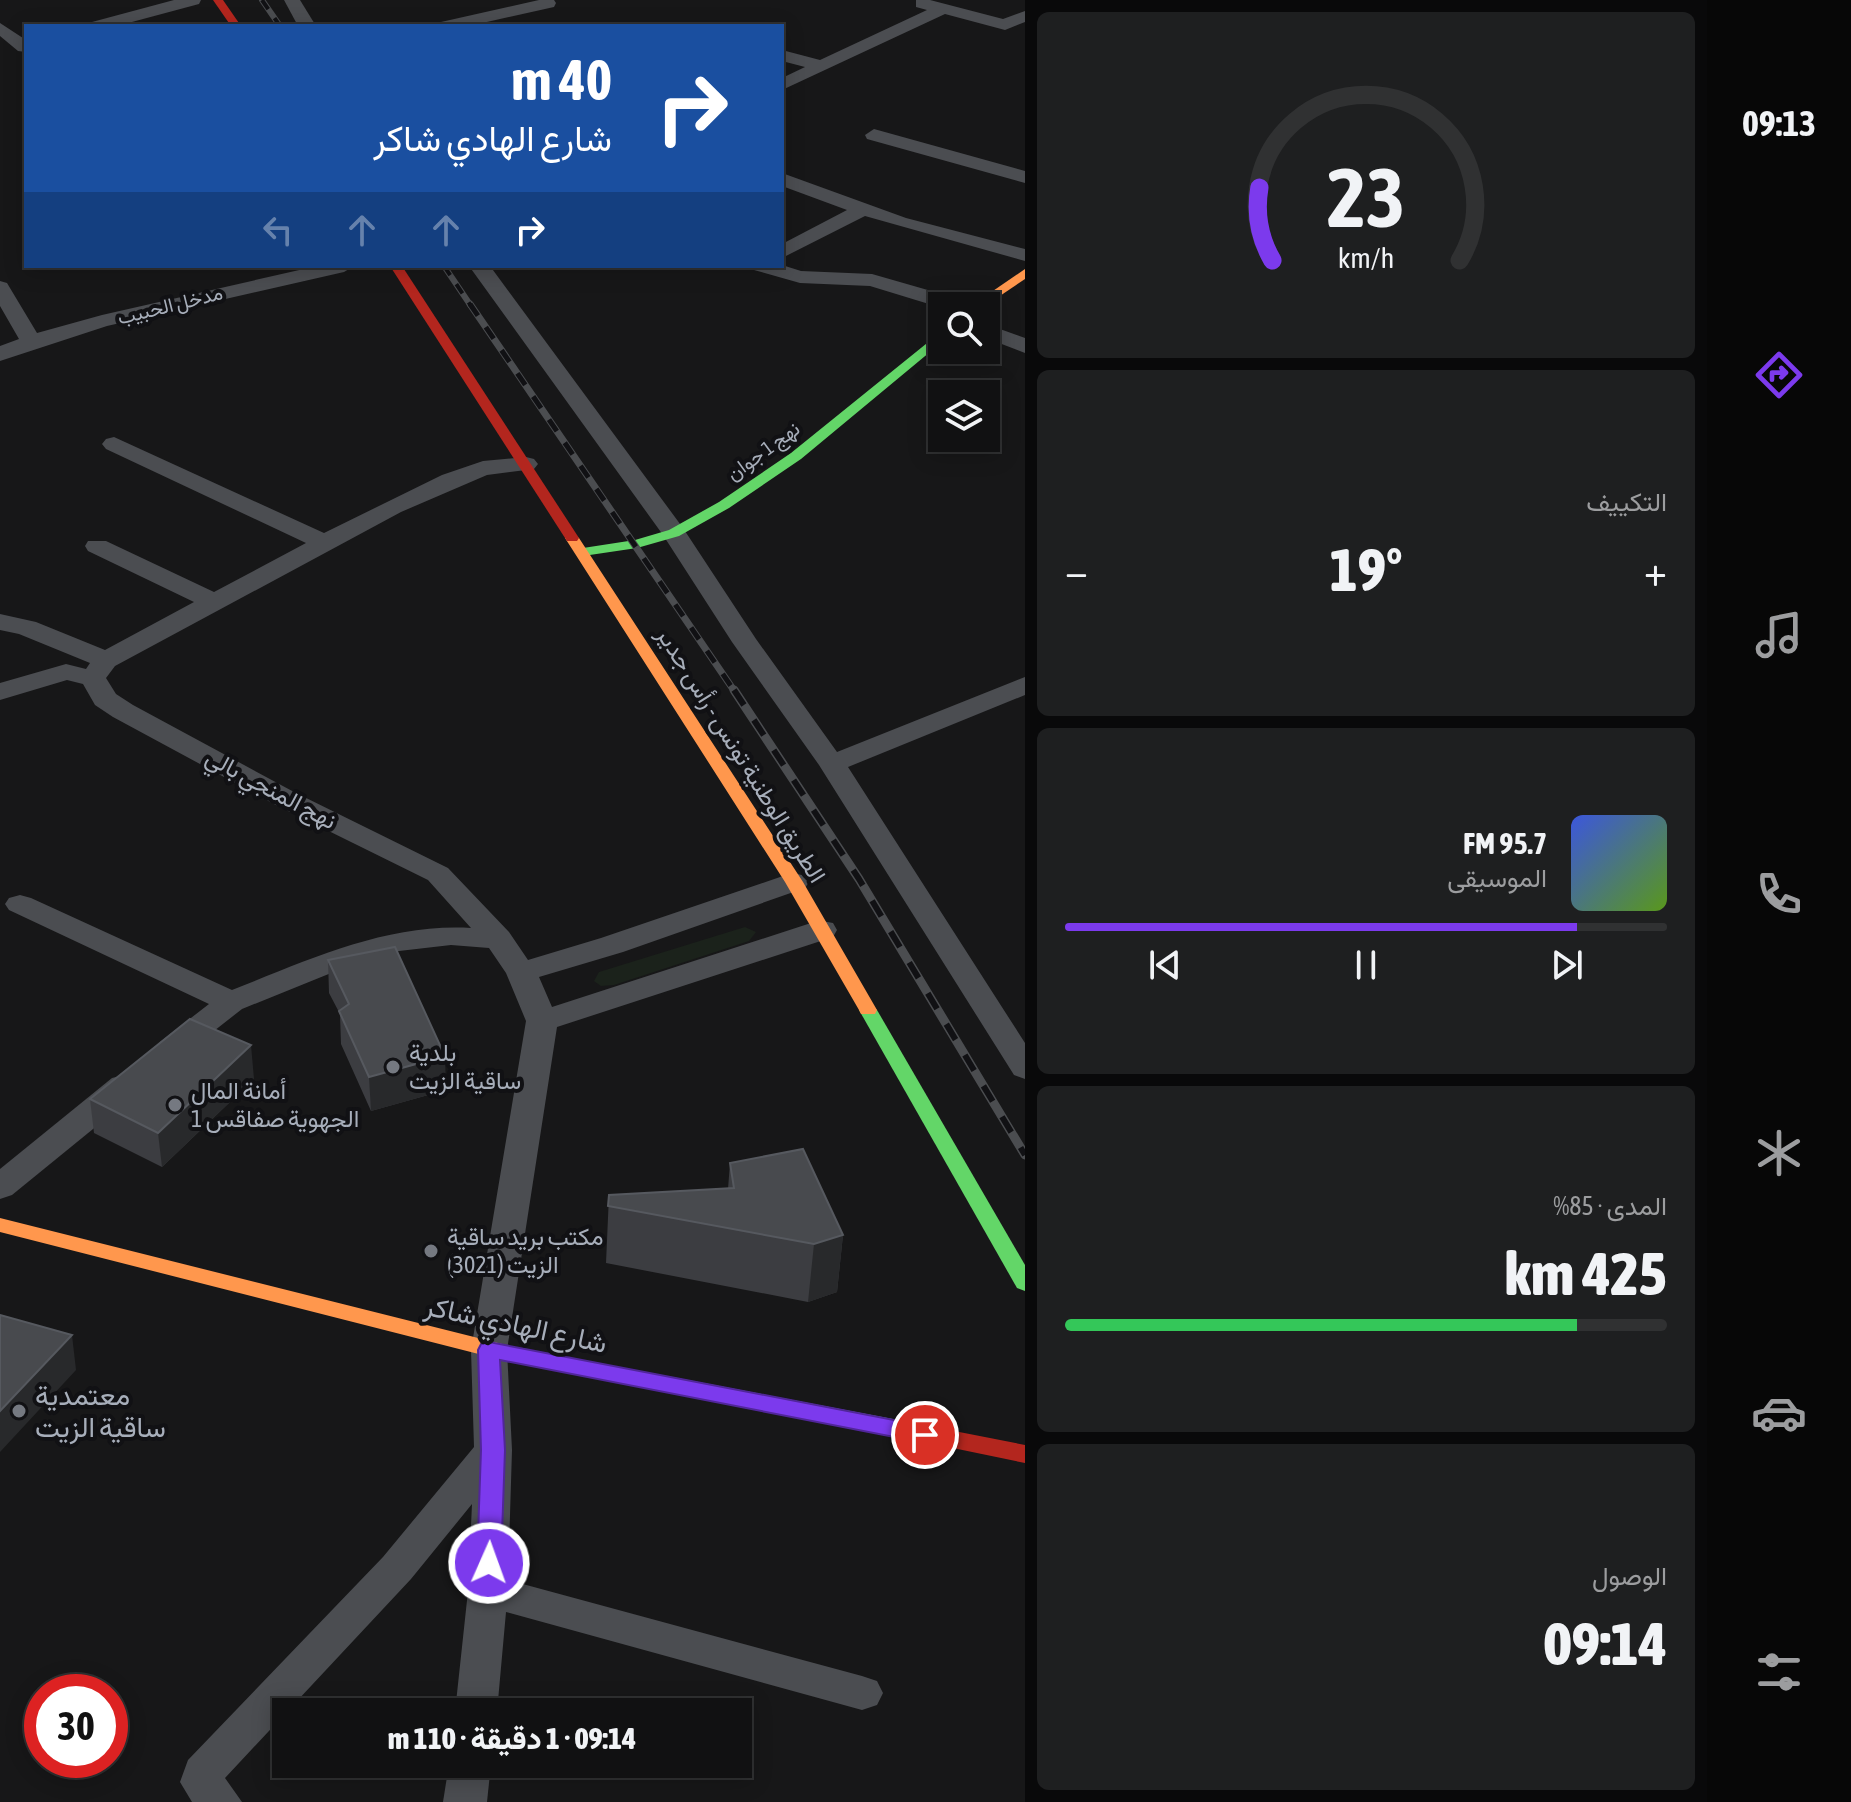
<!DOCTYPE html>
<html lang="ar">
<meta charset="utf-8">
<style>
body{margin:0;font-family:"Asap Condensed",Vazirmatn,sans-serif;background:#1e1f20;color:#f1f3f6;direction:rtl;height:100vh;display:flex;flex-direction:column;font-size:30px;white-space:nowrap}
*{box-sizing:border-box;margin:0}
p{font-size:26px;color:#9c9d9f}
.icon{flex:none;width:44px;height:44px;fill:none;stroke:currentColor;stroke-width:2;stroke-linecap:round;stroke-linejoin:round}
.map{position:relative;flex:1;overflow:hidden;direction:ltr}
.drawer{display:flex;flex-direction:column;gap:12px;padding:12px;background:#09090a;width:682px}
.drawer>*{flex:none}
.hud{position:absolute;left:24px;top:24px;width:760px;height:244px;border-radius:0px;box-shadow:0 4px 20px #0003,0 0 0 2px #303132;direction:rtl;background:#1a4fa0;color:#fff;overflow:hidden}
.fabs{position:absolute;left:928px;top:292px;display:grid;gap:16px}
.fabs a{display:grid;place-items:center;width:72px;height:72px;border-radius:0px;background:#111112;box-shadow:0 4px 20px #0003,0 0 0 2px #303132;font-size:40px}
.speed{position:absolute;left:24px;top:1674px;display:flex;gap:16px;font-size:40px;font-weight:700;text-align:center}
.speed>*{display:grid;place-content:center;width:104px;height:104px;border-radius:50%;background:#111112;box-shadow:0 4px 20px #0003,0 0 0 2px #303132;line-height:1}
.speed .limit{border:12px solid #d22;background:#fff;color:#111}
.pin{position:absolute;display:grid;place-items:center;width:68px;height:68px;color:#fff;margin:-34px;border:4px solid #fff;border-radius:50%;box-shadow:0 2px 8px #0007}
.me{position:absolute;width:88px;margin:-44px;rotate:2deg;stroke-linejoin:round;filter:drop-shadow(0 0 6px #0008)}
.turn{display:flex;align-items:center;gap:28px;height:168px;padding:0 40px;font-size:36px}
.turn .icon{width:104px;height:104px;stroke-width:2.5}
.turn b{display:block;font-size:56px;line-height:68px}
.lanes{display:flex;align-items:center;height:76px;padding:0 40px;background:#0003;justify-content:center;gap:40px;direction:ltr}
.lanes .off{opacity:.35}
.big{font-size:60px;font-weight:800;line-height:1.1}
.drawer .tile{flex:1;display:flex;flex-direction:column;justify-content:center;gap:12px;min-width:0;padding:0 28px;border-radius:12px;background:#1e1f20}
.drawer .dial{align-items:center;gap:0}
.dial svg{height:208px;overflow:visible;fill:none;stroke:#303132;stroke-width:7;stroke-linecap:round;text-anchor:middle}
.dial text{fill:#f1f3f6;stroke:none}
.song{display:flex;align-items:center;gap:24px}
.cover{width:96px;height:96px;border-radius:12px;background:linear-gradient(135deg,hsl(230 70% 55%),hsl(90 70% 35%))}
.played{height:8px;border-radius:4px;background:linear-gradient(90deg,#7c3aed 85%,#303132 85%)}
.keys{display:flex;justify-content:space-around;direction:ltr}
.heat{display:flex;justify-content:space-between;align-items:center;font-size:44px;direction:ltr}
.charge{height:12px;border-radius:6px;background:linear-gradient(90deg,#34c759 85%,#303132 0)}
.trip{position:absolute;left:272px;top:1698px;width:480px;height:80px;border-radius:0px;background:#111112;box-shadow:0 4px 20px #0003,0 0 0 2px #303132;font-weight:800;line-height:80px;text-align:center;direction:rtl}
main{display:flex;flex:1;min-height:0}
.dock{display:flex;flex-direction:column;width:144px;justify-content:space-around;align-items:center;background:#070707;color:#9c9d9f}
.dock .icon{width:56px;height:56px}
.dock .current{color:#7c3aed}
.dock b{font-size:36px;color:#f1f3f6}
.map>svg:first-child{display:block}
.green{fill:#1b221b}
.lines{fill:none;stroke-linecap:round;stroke-linejoin:round}
.street{fill:#4b4d51;fill-rule:evenodd}
.fast{fill:#63d668;fill-rule:evenodd}
.slow{fill:#ff974d;fill-rule:evenodd}
.jam{fill:#b3261e;fill-rule:evenodd}
.rail-far2-casing{stroke:#4b4d50;stroke-width:6}
.rail-far1-casing{stroke:#4b4d50;stroke-width:7}
.rail-casing{stroke:#4b4d50;stroke-width:9}
.rail-far2{stroke:#111114;stroke-width:4;stroke-dasharray:11;stroke-linecap:butt}
.rail-far1{stroke:#111114;stroke-width:5;stroke-dasharray:14;stroke-linecap:butt}
.rail{stroke:#111114;stroke-width:6;stroke-dasharray:18;stroke-linecap:butt}
.wall{fill:#3c3d41}
.shaded-wall{fill:#28292b}
.building{fill:#484a4e;stroke:#56595f;stroke-width:2}
.route{fill:#7c3aed;stroke:#51269a;stroke-width:2}
.poi-dot{fill:#757981;stroke:#111114;stroke-width:3}
.labels{text-anchor:middle;stroke-width:8;stroke-linejoin:round;paint-order:stroke}
.far-street-label{font-size:20px;fill:#a7aeba;stroke:#111114}
.street-label{font-size:24px;fill:#a7aeba;stroke:#111114}
.poi-label{font-size:24px;fill:#a7aeba;stroke:#111114;text-anchor:start}
.near-street-label{font-size:28px;fill:#a7aeba;stroke:#111114}
.near-poi-label{font-size:28px;fill:#a7aeba;stroke:#111114;text-anchor:start}
</style>
<main>
<nav class="dock">
<b>09:13</b>
<svg class="icon current" aria-label="directions" viewBox="0 0 24 24"><path d="M12 3l9 9-9 9-9-9zM9 14v-3h6M13 9l2 2-2 2"/></svg>
<svg class="icon" aria-label="music" viewBox="0 0 24 24"><path d="M9 18V5l10-2v13"/><circle cx="6" cy="18" r="3"/><circle cx="16" cy="16" r="3"/></svg>
<svg class="icon" aria-label="phone" viewBox="0 0 24 24"><path d="M5 4h4l2 5-3 2q2 4 5 5l2-3 5 2v4C11 20 4 13 5 4z"/></svg>
<svg class="icon" aria-label="climate" viewBox="0 0 24 24"><path d="M12 3v18M4 7l16 10M4 17L20 7"/></svg>
<svg class="icon" aria-label="car" viewBox="0 0 24 24"><path d="M5 17H2v-5l4-1 3-4h7l3 4 3 1v5h-3M9 17h6M6 11h13"/><circle cx="7" cy="17" r="2"/><circle cx="17" cy="17" r="2"/></svg>
<svg class="icon" aria-label="filters" viewBox="0 0 24 24"><path d="M4 7h16M4 17h16"/><circle cx="9" cy="7" r="2"/><circle cx="15" cy="17" r="2"/></svg>
</nav>
<section class="drawer">
<div class="tile dial"><svg viewBox="0 0 100 80">
<path d="M14 69A42 42 0 1 1 86 69"/>
<path d="M14 69A42 42 0 0 1 9 41" stroke="#7c3aed"/>
<text x="50" y="56" font-size="32" font-weight="700">23</text>
<text x="50" y="72" font-size="11">km/h</text>
</svg></div>
<div class="tile"><p>التكييف</p>
<div class="heat"><a>−</a><b class="big">19°</b><a>+</a></div>
</div>
<div class="tile">
<div class="song"><i class="cover"></i><div><b>95.7 FM</b><p>الموسيقى</p></div></div>
<div class="played"></div>
<div class="keys"><svg class="icon" aria-label="previous" viewBox="0 0 24 24"><path d="M18 5L8 12l10 7zM5 5v14"/></svg><svg class="icon" aria-label="pause" viewBox="0 0 24 24"><path d="M8 5v14M16 5v14"/></svg><svg class="icon" aria-label="next" viewBox="0 0 24 24"><path d="M6 5l10 7-10 7zM19 5v14"/></svg></div>
</div>
<div class="tile"><p>المدى · 85%</p><b class="big">425 km</b><div class="charge"></div></div>
<div class="tile"><p>الوصول</p><b class="big">09:14</b></div>
</section>
<div class="map">
<svg width="1025" height="1802" viewBox="0 0 1025 1802">
<rect width="100%" height="100%" fill="#171718"/>
<!-- green -->
<path class="green" d="M745,927L756,932L749,941L614,985L601,986L594,981L599,972Z"/>
<g class="lines">
<!-- street -->
<g class="street">
<path d="M174,0H201L199,4L117,26H89L92,22Z"/>
<path d="M284,0H300L316,26H298Z"/>
<path d="M539,0H554L556,3L554,7L469,26H438L441,22Z"/>
<path d="M916,0H930L1003,19L1025,11V22L1005,30L945,14L782,90V78L805,67L782,61V50L820,60L927,10L916,7Z"/>
<path d="M0,23L26,40V52L18,51L0,36Z"/>
<path d="M874,129L1025,171V183L867,139L865,135Z"/>
<path d="M782,173L906,218L1025,249V261L865,216L782,258V244L847,210L782,186Z"/>
<path d="M782,265L801,271L872,274L966,301L969,306L942,308L870,286L800,283L754,270L751,266Z"/>
<path d="M317,266H354L344,272L107,326L0,361V346L19,339L0,306V281L7,283L37,333L102,315Z"/>
<path d="M469,266H490L683,528L756,639L837,752L1025,677V695L848,767L1025,1043V1079L1014,1075L819,765L732,642L663,535Z"/>
<path d="M986,324L1025,338V353L986,338Z"/>
<path d="M114,437L324,533L442,475L483,461L526,457L534,459L538,464L534,469L487,475L401,512L115,666L106,678L116,694L133,705L294,792L448,868L509,932L528,960L601,938L783,876L794,873L805,876L809,882L805,888L623,952L539,977L552,1007L811,923L822,921L833,923L837,930L833,937L557,1027L507,1350L512,1450L508,1580L862,1676L877,1681L883,1693L877,1705L862,1710L506,1612L497,1712H455L468,1591L472,1504L411,1579L225,1778L242,1802H192L180,1782L188,1760L383,1557L474,1447L471,1350L526,1021L506,973L489,948L451,945L399,951L341,969L242,1009L182,1056L171,1059L160,1056L155,1049L160,1042L209,1004L9,910L5,904L9,898L20,895L31,898L232,990C308,960 387,923 471,928L428,880L274,804L113,717L95,705L83,684L67,680L0,700V683L66,664L86,669L90,663L19,634L0,630V614L36,622L105,650L194,602L88,551L85,546L88,541H106L214,592L306,543L106,449L102,444L106,439Z"/>
<path d="M124,1075L136,1078L140,1086L136,1094L12,1195L0,1199V1169L112,1078Z"/>
<path d="M449,1764H491L487,1802H443Z"/>
</g>
<!-- fast -->
<g class="fast">
<path d="M942,331V342L801,459L729,508L679,536L637,548L583,556L576,552L583,548L635,540L669,530L719,502L791,453Z"/>
<path d="M868,1004L877,1010L1025,1265V1291L1017,1288L859,1010Z"/>
<path d="M514,1347L898,1420L906,1423L909,1429L906,1435L898,1438L506,1361L503,1355L506,1349Z"/>
</g>
<!-- slow -->
<g class="slow">
<path d="M1025,269V279L985,306H971Z"/>
<path d="M572,534L579,538L803,882L877,1010L875,1014H861L859,1010L785,882L565,538Z"/>
<path d="M0,1218L514,1347L522,1349L525,1355L522,1361L514,1363L0,1232Z"/>
</g>
<!-- jam -->
<g class="jam">
<path d="M213,0H223L241,26H231Z"/>
<path d="M390,266H402L579,538L577,541H567L565,538Z"/>
<path d="M898,1420L1025,1445V1463L890,1435L887,1429L890,1423Z"/>
</g>
<defs>
<g id="rail-far2">
<path d="M262,0L280,26"/>
<path d="M444,266L471,306"/>
</g>
<path id="rail-far1" d="M470,304L735,692"/>
<path id="rail" d="M734,690L859,879L1025,1155"/>
</defs>
<!-- rail-far2 casing -->
<use href="#rail-far2" class="rail-far2-casing"/>
<!-- rail-far1 casing -->
<use href="#rail-far1" class="rail-far1-casing"/>
<!-- rail casing -->
<use href="#rail" class="rail-casing"/>
<!-- rail-far2 -->
<use href="#rail-far2" class="rail-far2"/>
<!-- rail-far1 -->
<use href="#rail-far1" class="rail-far1"/>
<!-- rail -->
<use href="#rail" class="rail"/>
</g>
<!-- wall -->
<g class="wall">
<path d="M328,960L446,1090L371,1111L341,1044L340,1014L329,993Z"/>
<path d="M254,1079L162,1167L94,1133L90,1099Z"/>
<path d="M730,1163L843,1235L837,1292L808,1302L606,1263L609,1195L728,1189Z"/>
</g>
<!-- shaded-wall -->
<g class="shaded-wall">
<path d="M251,1045L254,1079L162,1167L158,1133Z"/>
<path d="M445,1056L446,1090L371,1111L369,1077Z"/>
<path d="M843,1235L837,1292L808,1302L814,1244Z"/>
<path d="M72,1335L76,1370L0,1452V1411Z"/>
</g>
<!-- building -->
<g class="building">
<path d="M395,947L445,1056L369,1077L339,1011L349,1004L328,960Z"/>
<path d="M190,1019L251,1045L158,1133L90,1099Z"/>
<path d="M803,1149L843,1235L814,1244L608,1206L609,1195L734,1188L730,1163Z"/>
<path d="M0,1315L72,1335L0,1411Z"/>
</g>
<!-- route -->
<path class="route" d="M489,1342L925,1426L933,1428L936,1435L933,1441L925,1443L500,1360L505,1450L501,1563L497,1570L489,1573L480,1570L477,1563L481,1450L478,1350L481,1344Z"/>
<!-- markers -->
<g class="poi-dot">
<circle cx="393" cy="1067" r="8"/>
<circle cx="175" cy="1105" r="8"/>
<circle cx="431" cy="1251" r="8"/>
<circle cx="19" cy="1411" r="8"/>
</g>
<g class="labels">
<!-- far-street labels -->
<g class="far-street-label">
<text transform="translate(170 305) rotate(-14)" y="7">مدخل الحبيب</text>
<text transform="translate(763 451) rotate(-36)" y="7">نهج 1 جوان</text>
</g>
<!-- street labels -->
<g class="street-label">
<text transform="translate(741 755) rotate(58)" y="8">الطريق الوطنية تونس - رأس جدير</text>
<text transform="translate(271 789) rotate(28)" y="8">نهج المنجي بالي</text>
</g>
<!-- poi labels -->
<g class="poi-label">
<text x="409" y="1061">بلدية<tspan x="409" dy="28">ساقية الزيت</tspan></text>
<text x="191" y="1099">أمانة المال<tspan x="191" dy="28">الجهوية صفاقس 1</tspan></text>
<text x="447" y="1245">مكتب بريد ساقية<tspan x="447" dy="28">الزيت (3021)</tspan></text>
</g>
<!-- near-street labels -->
<g class="near-street-label">
<text transform="translate(516 1324) rotate(12)" y="10">شارع الهادي شاكر</text>
</g>
<!-- near-poi labels -->
<g class="near-poi-label">
<text x="35" y="1405">معتمدية<tspan x="35" dy="32">ساقية الزيت</tspan></text>
</g>
</g>
</svg>
<div class="fabs">
<a><svg class="icon" aria-label="search" viewBox="0 0 24 24"><circle cx="10" cy="10" r="6"/><path d="M15 15l6 6"/></svg></a>
<a><svg class="icon" aria-label="layers" viewBox="0 0 24 24"><path d="M12 4l9 5-9 5-9-5zM3 14l9 5 9-5"/></svg></a>
</div>
<div class="speed"><div class="limit">30</div></div>
<div class="pin" style="left:925px;top:1435px;background:#d93025"><svg class="icon" aria-label="arrive" viewBox="0 0 24 24"><path d="M6 21V4h12l-3 4 3 4H6"/></svg></div>
<svg class="me" style="left:489px;top:1563px" viewBox="-20 -20 40 40"><circle r="17" fill="#7c3aed" stroke="#fff" stroke-width="3"/><path d="M0-11L8 9 0 5-8 9z" fill="#fff"/></svg>
<div class="trip">09:14 · 1 دقيقة · 110 m</div>
<div class="hud">
<div class="turn"><svg class="icon" aria-label="right" viewBox="0 0 24 24"><path d="M7 20v-9h11M14 6l5 5-5 5"/></svg><div><b>40 m</b>شارع الهادي شاكر</div></div>
<div class="lanes"><svg class="icon off" aria-label="left" viewBox="0 0 24 24"><path d="M17 20v-9H6M10 6l-5 5 5 5"/></svg><svg class="icon off" aria-label="ahead" viewBox="0 0 24 24"><path d="M12 20V5M6 11l6-6 6 6"/></svg><svg class="icon off" aria-label="ahead" viewBox="0 0 24 24"><path d="M12 20V5M6 11l6-6 6 6"/></svg><svg class="icon" aria-label="right" viewBox="0 0 24 24"><path d="M7 20v-9h11M14 6l5 5-5 5"/></svg></div>
</div>
</div>
</main>
